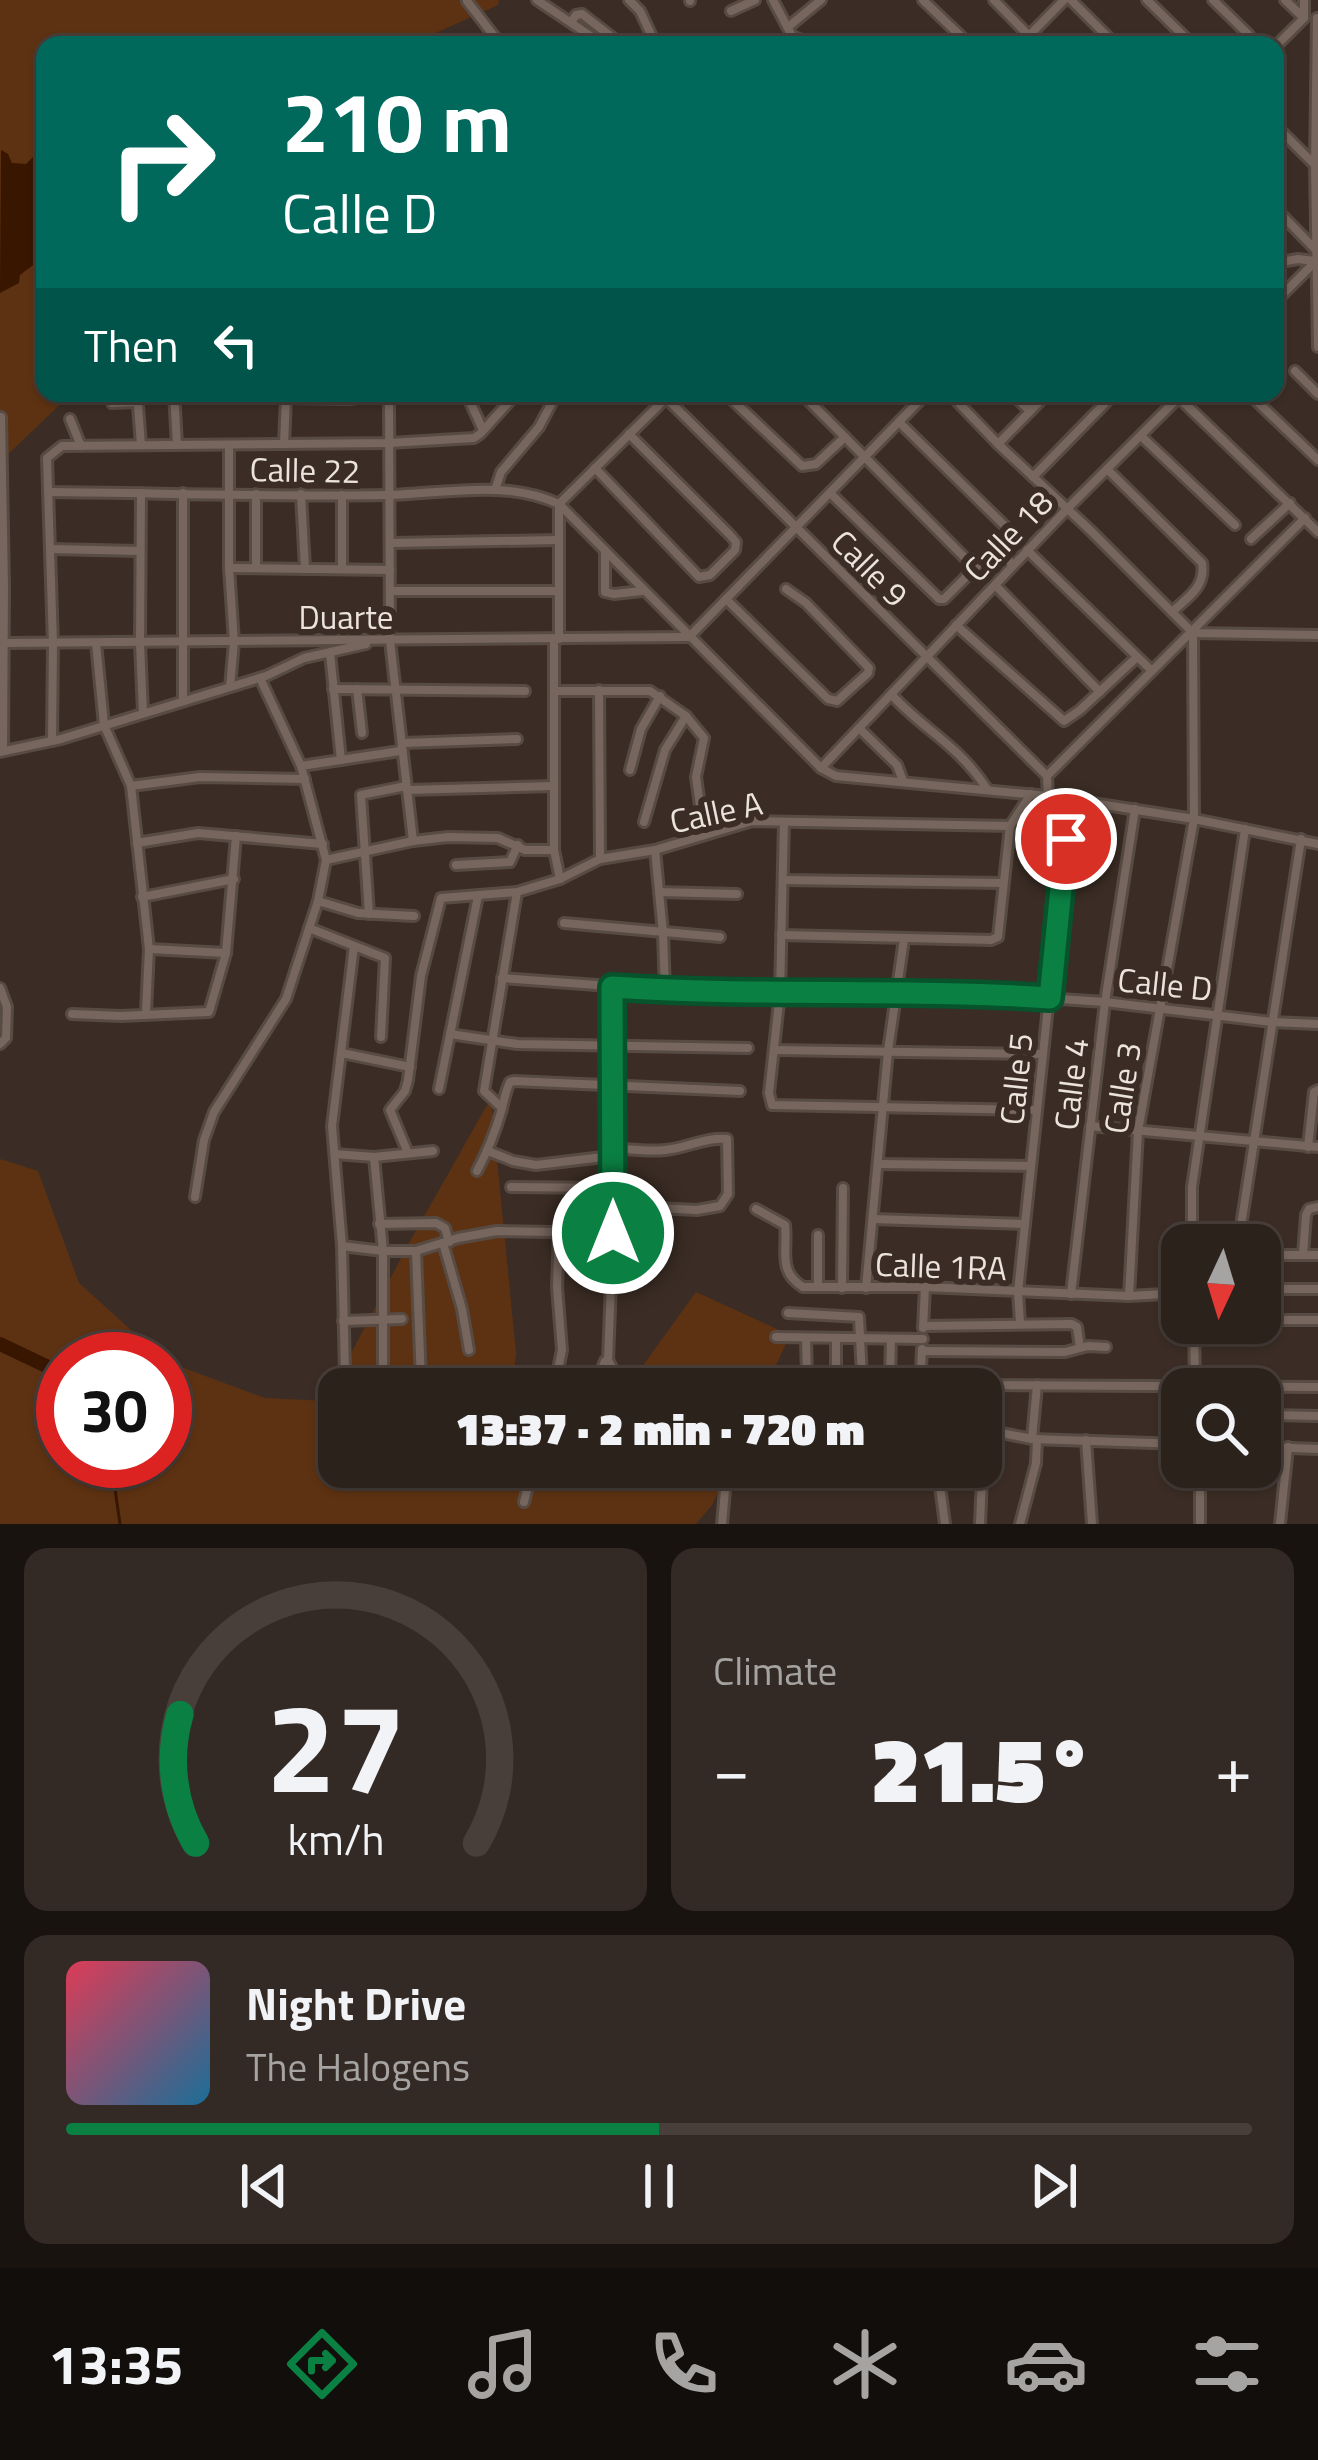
<!DOCTYPE html>
<meta charset="utf-8">
<style>
body{margin:0;font-family:"Titillium Web",sans-serif;background:#342a25;color:#f1f3f6;height:100vh;display:flex;flex-direction:column;font-size:45px;white-space:nowrap}
*{box-sizing:border-box;margin:0}
p{font-size:39px;color:#a6a4a3}
.icon{flex:none;width:66px;height:66px;fill:none;stroke:currentColor;stroke-width:2;stroke-linecap:round;stroke-linejoin:round}
.map{position:relative;height:1524px;overflow:hidden}
.side{display:flex;flex-direction:column;gap:24px;padding:24px;background:#18130f;flex:1}
.side>*{flex:none}
.guide{position:absolute;left:36px;top:36px;width:1248px;height:366px;border-radius:24px;box-shadow:0 3px 9px #0004,0 0 0 3px #483f3b;background:#00695c;color:#fff;overflow:hidden}
.needle{width:78px;rotate:184deg}
.controls{position:absolute;left:1161px;top:1224px;display:grid;gap:24px}
.controls a{display:grid;place-items:center;width:120px;height:120px;border-radius:24px;background:#2c221c;box-shadow:0 3px 9px #0004,0 0 0 3px #483f3b;font-size:60px}
.speed{position:absolute;left:36px;top:1332px;display:flex;gap:24px;font-size:60px;font-weight:700;text-align:center}
.speed>*{display:grid;place-content:center;width:156px;height:156px;border-radius:50%;background:#2c221c;box-shadow:0 3px 9px #0004,0 0 0 3px #483f3b;line-height:1}
.speed .limit{border:18px solid #d22;background:#fff;color:#111}
.pin{position:absolute;display:grid;place-items:center;width:102px;height:102px;color:#fff;margin:-51px;border:6px solid #fff;border-radius:50%;box-shadow:0 3px 12px #0007}
.me{position:absolute;width:132px;margin:-66px;rotate:0deg;stroke-linejoin:round;filter:drop-shadow(0 0 9px #0008)}
.turn{display:flex;align-items:center;gap:42px;height:252px;padding:0 48px;font-size:54px}
.turn .icon{width:156px;height:156px;stroke-width:2.5}
.turn b{display:block;font-size:84px;line-height:102px}
.then{display:flex;align-items:center;height:114px;padding:0 48px;background:#0003;gap:24px;font-size:45px}
.big{font-size:90px;font-weight:800;line-height:1.1}
.side .widget{flex:1;display:flex;flex-direction:column;justify-content:center;gap:18px;min-width:0;padding:0 42px;border-radius:24px;background:#342a25}
.side .dial{align-items:center;gap:0}
.dial svg{height:312px;overflow:visible;fill:none;stroke:#483f3b;stroke-width:7;stroke-linecap:round;text-anchor:middle}
.dial text{fill:#f1f3f6;stroke:none}
.song{display:flex;align-items:center;gap:36px}
.cover{width:144px;height:144px;border-radius:18px;background:linear-gradient(135deg,hsl(350 70% 55%),hsl(200 70% 35%))}
.played{height:12px;border-radius:6px;background:linear-gradient(90deg,#0b8043 50%,#483f3b 50%)}
.keys{display:flex;justify-content:space-around;direction:ltr}
.heat{display:flex;justify-content:space-between;align-items:center;font-size:66px;direction:ltr}
.side .tiles{flex:1;display:grid;gap:24px;grid-template-columns:1fr 1fr}
.widget:last-child{grid-column:span 2}
.trip{position:absolute;left:318px;top:1368px;width:684px;height:120px;border-radius:24px;background:#2c221c;box-shadow:0 3px 9px #0004,0 0 0 3px #483f3b;font-weight:800;line-height:120px;text-align:center}
.menu{display:flex;height:192px;justify-content:space-around;align-items:center;background:#120e0b;color:#a6a4a3}
.menu .icon{width:84px;height:84px}
.menu .current{color:#0b8043}
.menu b{font-size:54px;color:#f1f3f6}
.map>svg:first-child{display:block}
.green{fill:#5d3212}
.water{fill:#391600}
.lines{fill:none;stroke-linecap:round;stroke-linejoin:round}
.stream{stroke:#391600;stroke-width:3}
.river{stroke:#391600;stroke-width:14}
.street-casing{stroke:#574b43;stroke-width:14}
.street{stroke:#76665d;stroke-width:8}
.route-casing{stroke:#07532c;stroke-width:30}
.route{stroke:#0b8043;stroke-width:21}
.labels{text-anchor:middle;stroke-width:12;stroke-linejoin:round;paint-order:stroke}
.street-label{font-size:33px;fill:#ece3dd;stroke:#3b2d25}
</style>
<div class="map">
<svg width="1318" height="1524" viewBox="0 0 1318 1524">
<rect width="100%" height="100%" fill="#3b2d25"/>
<!-- green -->
<g class="green">
<path d="M0,0H499L498,5L409,45H45V393H72L0,462Z"/>
<path d="M491,1098L516,1353L512,1389H339V1467H730L712,1505L696,1524H0V1159L38,1171L79,1283L163,1359H63V1461H165V1361L265,1398L326,1401L409,1243Z"/>
<path d="M696,1292L790,1335L765,1389H626Z"/>
</g>
<!-- water -->
<path class="water" d="M1,150L8,154L12,163L26,164L33,157L45,154V256L20,275L19,283L0,293Z"/>
<g class="lines">
<!-- stream -->
<path class="stream" d="M111,1461L120,1524"/>
<!-- river -->
<path class="river" d="M0,1344L63,1374"/>
<defs>
<g id="street">
<path d="M537,0L598,41"/>
<path d="M629,0L640,11L656,45"/>
<path d="M773,0L792,36L813,45"/>
<path d="M923,0L970,45"/>
<path d="M994,0L1038,45"/>
<path d="M1071,0L1116,45"/>
<path d="M1147,0L1193,45"/>
<path d="M1213,0L1249,35L1241,45"/>
<path d="M1285,0L1304,18"/>
<path d="M1304,0V17"/>
<path d="M467,1L501,45"/>
<path d="M690,1V0"/>
<path d="M731,11L755,0"/>
<path d="M1317,18L1315,165L1318,347"/>
<path d="M572,21L576,15L582,14L622,45"/>
<path d="M788,27L821,0"/>
<path d="M1020,45L1064,0"/>
<path d="M1275,47L1304,18"/>
<path d="M1275,125L1314,164"/>
<path d="M1275,208L1315,249"/>
<path d="M1275,263L1298,259L1315,261"/>
<path d="M1275,302L1315,262"/>
<path d="M1295,371L1318,394"/>
<path d="M137,393L141,445"/>
<path d="M174,393L177,445"/>
<path d="M389,393L390,641L413,841"/>
<path d="M430,393L450,398"/>
<path d="M466,393L483,430"/>
<path d="M661,393L1047,776"/>
<path d="M725,393L802,466L816,464L845,437"/>
<path d="M801,393L975,568"/>
<path d="M949,393L998,444L1090,530L1193,633L1318,635"/>
<path d="M1011,393L1030,411"/>
<path d="M1174,393L1318,532"/>
<path d="M1248,393L1318,460"/>
<path d="M286,398L349,399L396,393"/>
<path d="M112,403L138,402"/>
<path d="M1,417L4,586L3,751"/>
<path d="M70,419L81,446"/>
<path d="M1141,436L1235,525"/>
<path d="M284,444L286,398"/>
<path d="M998,444L1048,393"/>
<path d="M229,445V568L234,642L230,687"/>
<path d="M595,468L699,577L710,575L735,550L736,542L730,535L629,434"/>
<path d="M1107,469L1202,563C1206,587 1188,597 1172,612"/>
<path d="M1033,477L1115,393"/>
<path d="M495,490L501,472L539,427L557,393"/>
<path d="M48,492C161,493 274,497 387,495C445,494 504,479 559,504L821,768L836,776L1048,796L1194,819L1318,844"/>
<path d="M141,493L140,643L143,713"/>
<path d="M183,493V701"/>
<path d="M830,493L939,599H944L1011,532L899,422"/>
<path d="M301,494L305,569"/>
<path d="M342,495V569"/>
<path d="M559,504L671,393"/>
<path d="M1251,539L1290,503"/>
<path d="M391,543L558,540"/>
<path d="M995,548L1013,565"/>
<path d="M50,549L140,551"/>
<path d="M1027,550L1152,671"/>
<path d="M605,551V592L614,594L642,591"/>
<path d="M229,568L390,570"/>
<path d="M256,568V494"/>
<path d="M995,585L1100,692"/>
<path d="M390,591H558"/>
<path d="M726,599L828,699L837,701L868,673L869,668L806,603L786,589"/>
<path d="M956,625L1064,721L1080,710L1137,657"/>
<path d="M689,637L927,393"/>
<path d="M554,639V850L560,879"/>
<path d="M559,639V504"/>
<path d="M4,643L687,637"/>
<path d="M96,643L104,725L131,786L149,949L146,1012"/>
<path d="M330,653L341,760"/>
<path d="M333,689L525,691"/>
<path d="M357,689L362,733"/>
<path d="M599,690L600,859"/>
<path d="M554,691H650L686,716L704,738L696,777L704,834"/>
<path d="M891,694C923,730 958,744 987,789"/>
<path d="M859,728L897,765L903,781"/>
<path d="M52,741L53,644L47,458L62,446L389,443L474,438L480,434L517,393"/>
<path d="M0,752L61,739L266,676L304,658L366,644"/>
<path d="M301,766L400,751L403,743L517,739"/>
<path d="M821,768L1067,509L1183,393"/>
<path d="M630,770L641,729L660,696"/>
<path d="M131,786L200,777L305,779"/>
<path d="M407,790L553,786"/>
<path d="M1048,796L1047,776L1305,518"/>
<path d="M644,822L665,750L686,716"/>
<path d="M784,822L780,993L769,1093L772,1105L1037,1110"/>
<path d="M137,843L198,833L323,844"/>
<path d="M655,850L663,933L665,990"/>
<path d="M326,860L413,841L448,837L498,838L525,850H554"/>
<path d="M456,865L510,862L518,845"/>
<path d="M784,880L1003,883"/>
<path d="M659,892L737,894"/>
<path d="M142,897L234,879"/>
<path d="M318,901L358,913L414,916"/>
<path d="M369,914L361,795L406,786"/>
<path d="M564,923L720,937"/>
<path d="M309,928L385,958L381,1037"/>
<path d="M781,935L991,940L998,937L1010,826L1031,794"/>
<path d="M150,949L226,953"/>
<path d="M502,978L665,990L988,994L1105,1002L1272,1022L1318,1024"/>
<path d="M0,988L7,1007L6,1038L0,1044"/>
<path d="M72,1014L121,1016L209,1012L226,953L236,836"/>
<path d="M450,1034L517,1044L748,1048"/>
<path d="M776,1050L1042,1054"/>
<path d="M342,1053L410,1067"/>
<path d="M439,1089L478,896"/>
<path d="M502,1108L484,1091L517,892"/>
<path d="M1090,1126L1318,1147"/>
<path d="M1308,1147L1314,1092L1318,1090"/>
<path d="M612,1148C630,1149 648,1152 665,1150C687,1148 705,1137 727,1139L728,1194L720,1206L697,1210L614,1206"/>
<path d="M488,1151L513,1161L536,1165L612,1156"/>
<path d="M408,1153L390,1110L405,1091L408,1080L421,976L441,898L517,892L560,879L600,859L655,850L752,821L1010,826"/>
<path d="M335,1154L374,1157L433,1151"/>
<path d="M374,1157L383,1251V1378"/>
<path d="M879,1164L1031,1166"/>
<path d="M477,1171C487,1152 495,1133 501,1112C504,1101 505,1092 510,1082L514,1081L740,1091"/>
<path d="M511,1187L613,1188"/>
<path d="M195,1197L204,1140L214,1112L286,999L318,901L326,860L301,766L260,678"/>
<path d="M756,1209L785,1225C788,1250 777,1271 803,1287H925L1129,1296L1182,1293"/>
<path d="M873,1219L1025,1224"/>
<path d="M379,1224L436,1223L445,1228L449,1242"/>
<path d="M443,1243L462,1309L469,1350"/>
<path d="M1192,1245V1187L1245,829"/>
<path d="M1238,1245L1301,839"/>
<path d="M342,1246L383,1251H416L458,1238L497,1231L613,1233"/>
<path d="M416,1251L421,1382"/>
<path d="M1260,1255H1318"/>
<path d="M1303,1255L1306,1215L1309,1209L1318,1207"/>
<path d="M818,1287V1235"/>
<path d="M842,1288L843,1188"/>
<path d="M866,1288L888,1051L904,939"/>
<path d="M1260,1289H1318"/>
<path d="M1071,1294L1105,1002L1135,809"/>
<path d="M1129,1296L1138,1131L1194,819L1193,633"/>
<path d="M788,1313L859,1317L862,1377"/>
<path d="M1260,1320H1318"/>
<path d="M343,1321L402,1319"/>
<path d="M1020,1323L1018,1292L1025,1224L1070,799"/>
<path d="M1194,1323L1195,1386"/>
<path d="M923,1326L1072,1324L1077,1327L1080,1348"/>
<path d="M923,1328L925,1287"/>
<path d="M776,1337L923,1339"/>
<path d="M806,1338L807,1378"/>
<path d="M922,1351L1065,1352L1088,1346L1106,1347"/>
<path d="M608,1360L623,1389"/>
<path d="M345,1372L342,1246L332,1126L354,946"/>
<path d="M836,1377V1338"/>
<path d="M890,1377L891,1339"/>
<path d="M782,1379L890,1377L989,1385L1318,1387"/>
<path d="M554,1389L562,1350L557,1287L559,1232"/>
<path d="M594,1389L605,1361L608,1360L614,1206L612,987"/>
<path d="M920,1389L922,1349"/>
<path d="M1264,1415L1318,1416"/>
<path d="M981,1429L1032,1439L1182,1444"/>
<path d="M1032,1439L1037,1385"/>
<path d="M1086,1440L1092,1524"/>
<path d="M1260,1447L1318,1449"/>
<path d="M1263,1447L1264,1386"/>
<path d="M568,1467L569,1483"/>
<path d="M942,1467L939,1479L945,1524"/>
<path d="M524,1502L533,1467"/>
<path d="M722,1524L727,1467"/>
<path d="M980,1524L984,1430"/>
<path d="M1020,1524L1036,1463L1037,1439"/>
<path d="M1200,1524V1478"/>
<path d="M1280,1524L1288,1447"/>
</g>
</defs>
<!-- street casing -->
<use href="#street" class="street-casing"/>
<!-- street -->
<use href="#street" class="street"/>
</g>
<g class="lines">
<defs>
<path id="route" d="M613,1233L612,987C758,997 904,988 1050,998L1066,839"/>
</defs>
<!-- route casing -->
<use href="#route" class="route-casing"/>
<!-- route -->
<use href="#route" class="route"/>
</g>
<g class="labels">
<!-- street labels -->
<g class="street-label">
<text transform="translate(305 470) rotate(1)" y="12">Calle 22</text>
<text transform="translate(1008 536) rotate(-46)" y="12">Calle 18</text>
<text transform="translate(870 568) rotate(45)" y="12">Calle 9</text>
<text x="346" y="629">Duarte</text>
<text transform="translate(716 812) rotate(-12)" y="12">Calle A</text>
<text transform="translate(1165 984) rotate(6)" y="12">Calle D</text>
<text transform="translate(1016 1079) rotate(-84)" y="12">Calle 5</text>
<text transform="translate(1071 1084) rotate(-83)" y="12">Calle 4</text>
<text transform="translate(1122 1088) rotate(-81)" y="12">Calle 3</text>
<text transform="translate(941 1266) rotate(2)" y="12">Calle 1RA</text>
</g>
</g>
</svg>
<div class="controls">
<a><svg class="needle" viewBox="-14 -14 28 28"><path d="M0-13l5 13h-10z" fill="#e53935"/><path d="M0 13l5-13h-10z" fill="#a6a4a3"/></svg></a>
<a><svg class="icon" aria-label="search" viewBox="0 0 24 24"><circle cx="10" cy="10" r="6"/><path d="M15 15l6 6"/></svg></a>
</div>
<div class="speed"><div class="limit">30</div></div>
<div class="pin" style="left:1066px;top:839px;background:#d93025"><svg class="icon" aria-label="arrive" viewBox="0 0 24 24"><path d="M6 21V4h12l-3 4 3 4H6"/></svg></div>
<svg class="me" style="left:613px;top:1233px" viewBox="-20 -20 40 40"><circle r="17" fill="#0b8043" stroke="#fff" stroke-width="3"/><path d="M0-11L8 9 0 5-8 9z" fill="#fff"/></svg>
<div class="trip">13:37 · 2 min · 720 m</div>
<div class="guide">
<div class="turn"><svg class="icon" aria-label="right" viewBox="0 0 24 24"><path d="M7 20v-9h11M14 6l5 5-5 5"/></svg><div><b>210 m</b>Calle D</div></div>
<div class="then">Then<svg class="icon" aria-label="left" viewBox="0 0 24 24"><path d="M17 20v-9H6M10 6l-5 5 5 5"/></svg></div>
</div>
</div>
<section class="side">
<div class="tiles">
<div class="widget dial"><svg viewBox="0 0 100 80">
<path d="M14 69A42 42 0 1 1 86 69"/>
<path d="M14 69A42 42 0 0 1 10 36" stroke="#0b8043"/>
<text x="50" y="56" font-size="32" font-weight="700">27</text>
<text x="50" y="72" font-size="11">km/h</text>
</svg></div>
<div class="widget"><p>Climate</p>
<div class="heat"><a>−</a><b class="big">21.5°</b><a>+</a></div>
</div>
<div class="widget">
<div class="song"><i class="cover"></i><div><b>Night Drive</b><p>The Halogens</p></div></div>
<div class="played"></div>
<div class="keys"><svg class="icon" aria-label="previous" viewBox="0 0 24 24"><path d="M18 5L8 12l10 7zM5 5v14"/></svg><svg class="icon" aria-label="pause" viewBox="0 0 24 24"><path d="M8 5v14M16 5v14"/></svg><svg class="icon" aria-label="next" viewBox="0 0 24 24"><path d="M6 5l10 7-10 7zM19 5v14"/></svg></div>
</div>
</div>
</section>
<nav class="menu">
<b>13:35</b>
<svg class="icon current" aria-label="directions" viewBox="0 0 24 24"><path d="M12 3l9 9-9 9-9-9zM9 14v-3h6M13 9l2 2-2 2"/></svg>
<svg class="icon" aria-label="music" viewBox="0 0 24 24"><path d="M9 18V5l10-2v13"/><circle cx="6" cy="18" r="3"/><circle cx="16" cy="16" r="3"/></svg>
<svg class="icon" aria-label="phone" viewBox="0 0 24 24"><path d="M5 4h4l2 5-3 2q2 4 5 5l2-3 5 2v4C11 20 4 13 5 4z"/></svg>
<svg class="icon" aria-label="climate" viewBox="0 0 24 24"><path d="M12 3v18M4 7l16 10M4 17L20 7"/></svg>
<svg class="icon" aria-label="car" viewBox="0 0 24 24"><path d="M5 17H2v-5l4-1 3-4h7l3 4 3 1v5h-3M9 17h6M6 11h13"/><circle cx="7" cy="17" r="2"/><circle cx="17" cy="17" r="2"/></svg>
<svg class="icon" aria-label="filters" viewBox="0 0 24 24"><path d="M4 7h16M4 17h16"/><circle cx="9" cy="7" r="2"/><circle cx="15" cy="17" r="2"/></svg>
</nav>
